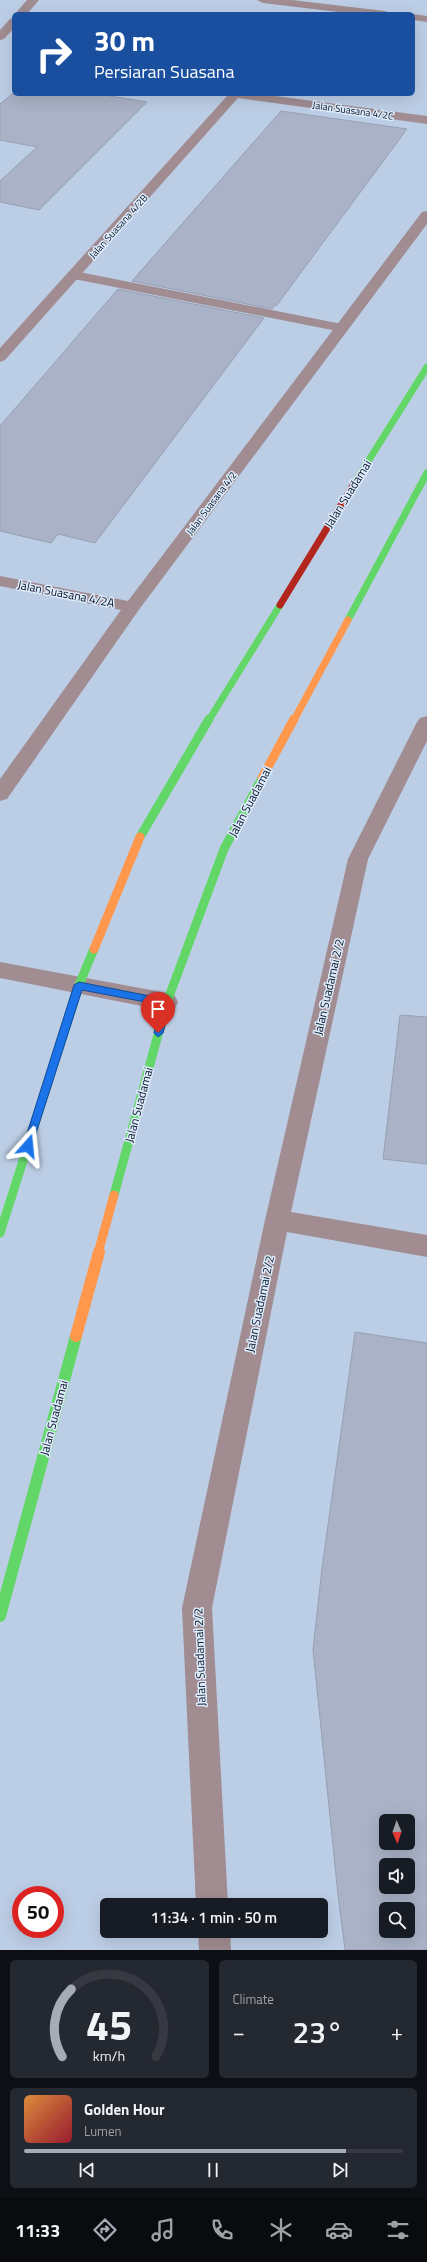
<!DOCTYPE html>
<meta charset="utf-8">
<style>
body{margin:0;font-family:"Titillium Web",sans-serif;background:#242831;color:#f1f3f6;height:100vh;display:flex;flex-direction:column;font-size:15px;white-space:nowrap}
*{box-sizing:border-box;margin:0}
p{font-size:13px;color:#9ea1a6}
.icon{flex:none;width:22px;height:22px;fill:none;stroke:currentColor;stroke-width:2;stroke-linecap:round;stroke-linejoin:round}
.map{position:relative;height:1950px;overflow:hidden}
.details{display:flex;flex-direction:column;gap:10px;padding:10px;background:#0d0f14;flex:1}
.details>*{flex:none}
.top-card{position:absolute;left:12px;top:12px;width:403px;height:84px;border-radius:6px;box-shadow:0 4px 16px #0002;background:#1a4fa0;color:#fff;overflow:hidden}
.needle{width:26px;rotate:178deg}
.controls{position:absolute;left:379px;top:1814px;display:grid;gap:8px}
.controls a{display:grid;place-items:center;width:36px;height:36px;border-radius:6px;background:#171b24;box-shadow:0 4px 16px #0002;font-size:20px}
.speed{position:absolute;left:12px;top:1886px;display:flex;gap:8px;font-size:20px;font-weight:700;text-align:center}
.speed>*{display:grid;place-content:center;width:52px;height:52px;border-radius:50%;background:#171b24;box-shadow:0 4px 16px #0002;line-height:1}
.speed .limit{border:6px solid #d22;background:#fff;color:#111}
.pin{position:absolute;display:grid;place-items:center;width:34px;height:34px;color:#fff;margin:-41px -17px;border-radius:50% 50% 50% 0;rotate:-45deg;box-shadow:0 0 4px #0007}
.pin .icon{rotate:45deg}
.me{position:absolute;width:44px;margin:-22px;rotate:18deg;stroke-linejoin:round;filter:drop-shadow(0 0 3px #0008)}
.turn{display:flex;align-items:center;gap:14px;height:84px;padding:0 16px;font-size:18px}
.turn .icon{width:52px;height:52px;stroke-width:2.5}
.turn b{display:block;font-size:28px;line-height:34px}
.big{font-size:30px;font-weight:600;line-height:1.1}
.details .widget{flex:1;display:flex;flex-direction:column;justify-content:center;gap:6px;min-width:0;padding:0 14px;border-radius:6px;background:#242831}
.details .dial{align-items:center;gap:0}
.dial svg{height:104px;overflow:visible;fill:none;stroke:#363941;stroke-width:7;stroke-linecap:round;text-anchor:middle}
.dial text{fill:#f1f3f6;stroke:none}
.song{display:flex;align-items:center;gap:12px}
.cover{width:48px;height:48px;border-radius:6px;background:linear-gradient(135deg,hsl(30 70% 55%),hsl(350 70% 35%))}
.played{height:4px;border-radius:2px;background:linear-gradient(90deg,#a5acb7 85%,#363941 85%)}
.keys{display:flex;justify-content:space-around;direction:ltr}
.heat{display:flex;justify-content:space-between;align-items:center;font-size:22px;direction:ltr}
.details .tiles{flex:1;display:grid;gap:10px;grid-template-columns:1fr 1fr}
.widget:last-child{grid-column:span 2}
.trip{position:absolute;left:100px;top:1898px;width:228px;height:40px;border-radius:6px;background:#171b24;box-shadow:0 4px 16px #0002;font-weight:600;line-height:40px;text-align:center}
.dock{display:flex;height:64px;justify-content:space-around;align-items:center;background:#090b0e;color:#9ea1a6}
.dock .icon{width:28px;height:28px}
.dock .active{color:#a5acb7}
.dock b{font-size:18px;color:#f1f3f6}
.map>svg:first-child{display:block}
.building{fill:#a9b2c6;stroke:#97a0b3;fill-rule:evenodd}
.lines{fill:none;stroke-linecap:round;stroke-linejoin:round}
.lane{fill:#a08c91;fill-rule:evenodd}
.street{fill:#a08c91;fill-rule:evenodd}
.fast-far2{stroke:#63d668;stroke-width:7}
.fast-far1{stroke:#63d668;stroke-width:9}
.fast{stroke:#63d668;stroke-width:12}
.slow-far2{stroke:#ff974d;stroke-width:7}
.slow-far1{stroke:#ff974d;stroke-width:9}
.slow{stroke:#ff974d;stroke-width:12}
.jam{stroke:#b3261e;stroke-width:7}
.route{fill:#1a73e8;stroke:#114b97}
.labels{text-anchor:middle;stroke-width:3;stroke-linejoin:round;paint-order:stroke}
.far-street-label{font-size:10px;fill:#0a1625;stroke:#deecfd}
.street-label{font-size:12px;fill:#0a1625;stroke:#deecfd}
</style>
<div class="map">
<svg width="427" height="1950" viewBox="0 0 427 1950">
<rect width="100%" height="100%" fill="#bccee6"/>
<!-- building -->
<g class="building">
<path d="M12,94H97L147,102L39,210L0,202V181L37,147L0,140V104Z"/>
<path d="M281,111L407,129L277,305H275L272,309L132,281Z"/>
<path d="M118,289L264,318L95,543L58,534L51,543L0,531V426Z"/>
<path d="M400,1015L427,1017V1164L383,1159Z"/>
<path d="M355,1332L427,1343V1950H345L338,1895L313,1650L322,1568ZM386,1821H408V1843H386ZM386,1865H408V1887H386ZM386,1909H408V1931H386Z"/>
</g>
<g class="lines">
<!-- lane -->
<path class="lane" d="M74,271L342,324L349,328L342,332L69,278L67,275L69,272Z"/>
<!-- street -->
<g class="street">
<path d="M27,0H39L27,14H15Z"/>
<path d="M257,0H292L385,11L391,14H355L263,3Z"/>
<path d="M411,14H413L427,16V22L413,20V14Z"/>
<path d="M14,18V28L4,39L0,40V30L10,19Z"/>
<path d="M226,94H260L427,116V124L238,98L5,360L0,362V348L227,96Z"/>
<path d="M427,211V224L138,611L7,799L0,801V779L121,610L0,586V576L128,601L422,212Z"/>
<path d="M427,716V741L368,859L291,1212L427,1235V1257L287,1232L212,1608L228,1905H196L182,1608L265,1220L348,859L417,722L420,718Z"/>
<path d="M0,962L167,993L175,996L178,1002L175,1008L167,1011L0,978Z"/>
<path d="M198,1931H230L231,1950H199Z"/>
</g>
<!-- fast-far2 -->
<g class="fast-far2">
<path d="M354,484L427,367"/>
<path d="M348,620L427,473"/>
<path d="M209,720L280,605"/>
</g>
<!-- fast-far1 -->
<g class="fast-far1">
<path d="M140,837L209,719"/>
<path d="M114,1195L167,1002L224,849L262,778"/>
<path d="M0,1233L79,985L94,949"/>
</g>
<!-- fast -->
<path class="fast" d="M0,1616L76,1336"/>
<!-- slow-far2 -->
<path class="slow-far2" d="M294,720L348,620"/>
<!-- slow-far1 -->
<g class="slow-far1">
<path d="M262,778L294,719"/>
<path d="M94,949L140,837"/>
<path d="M98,1253L114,1195"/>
</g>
<!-- slow -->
<path class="slow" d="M76,1336L99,1252"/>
<!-- jam -->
<path class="jam" d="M280,605L354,484"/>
</g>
<!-- route -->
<path class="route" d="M79,982L170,1000L171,1002L163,1033L158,1037L154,1033L161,1005L82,990L32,1146L28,1150L23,1146L74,985Z"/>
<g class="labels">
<!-- far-street labels -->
<g class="far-street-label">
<text transform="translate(353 110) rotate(8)" y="4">Jalan Suasana 4/2C</text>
<text transform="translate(118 226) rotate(-48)" y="4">Jalan Suasana 4/2B</text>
<text transform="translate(211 503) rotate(-53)" y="4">Jalan Suasana 4/2</text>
</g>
<!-- street labels -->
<g class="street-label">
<text transform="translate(348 494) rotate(-58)" y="4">Jalan Suadamai</text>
<text transform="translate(66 594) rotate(11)" y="4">Jalan Suasana 4/2A</text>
<text transform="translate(250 802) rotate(-62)" y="4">Jalan Suadamai</text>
<text transform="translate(329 987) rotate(-77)" y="4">Jalan Suadamai 2/2</text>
<text transform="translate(139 1105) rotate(-75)" y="4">Jalan Suadamai</text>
<text transform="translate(260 1304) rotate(-78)" y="4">Jalan Suadamai 2/2</text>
<text transform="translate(54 1418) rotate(-75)" y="4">Jalan Suadamai</text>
<text transform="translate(200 1657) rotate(-92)" y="4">Jalan Suadamai 2/2</text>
</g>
</g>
</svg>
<div class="controls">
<a><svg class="needle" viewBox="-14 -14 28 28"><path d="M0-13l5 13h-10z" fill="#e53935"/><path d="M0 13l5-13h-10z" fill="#9ea1a6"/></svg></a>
<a><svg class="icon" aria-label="sound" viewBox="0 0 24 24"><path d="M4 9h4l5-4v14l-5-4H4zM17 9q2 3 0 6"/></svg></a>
<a><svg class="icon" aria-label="search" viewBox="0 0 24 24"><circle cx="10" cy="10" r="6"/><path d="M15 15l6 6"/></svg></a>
</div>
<div class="speed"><div class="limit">50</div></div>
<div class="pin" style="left:158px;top:1033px;background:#d93025"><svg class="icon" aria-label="arrive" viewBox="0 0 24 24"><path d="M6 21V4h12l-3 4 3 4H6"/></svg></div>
<svg class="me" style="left:28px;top:1146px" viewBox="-20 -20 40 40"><path d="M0-17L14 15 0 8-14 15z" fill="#1a73e8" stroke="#fff" stroke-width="4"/></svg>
<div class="trip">11:34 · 1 min · 50 m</div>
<div class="top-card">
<div class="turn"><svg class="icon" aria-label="right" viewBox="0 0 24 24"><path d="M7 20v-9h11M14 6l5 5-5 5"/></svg><div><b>30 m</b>Persiaran Suasana</div></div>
</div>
</div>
<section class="details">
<div class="tiles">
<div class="widget dial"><svg viewBox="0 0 100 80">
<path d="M14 69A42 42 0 1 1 86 69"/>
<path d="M14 69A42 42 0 0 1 21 17" stroke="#a5acb7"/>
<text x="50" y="56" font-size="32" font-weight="700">45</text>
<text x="50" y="72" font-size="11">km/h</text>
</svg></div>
<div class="widget"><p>Climate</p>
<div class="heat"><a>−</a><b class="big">23°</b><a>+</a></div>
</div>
<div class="widget">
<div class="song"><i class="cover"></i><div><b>Golden Hour</b><p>Lumen</p></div></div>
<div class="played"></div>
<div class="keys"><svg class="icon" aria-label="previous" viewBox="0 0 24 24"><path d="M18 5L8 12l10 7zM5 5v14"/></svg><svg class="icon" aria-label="pause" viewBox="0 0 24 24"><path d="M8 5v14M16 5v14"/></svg><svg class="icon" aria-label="next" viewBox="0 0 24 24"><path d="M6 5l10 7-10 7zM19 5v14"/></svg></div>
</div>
</div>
</section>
<nav class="dock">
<b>11:33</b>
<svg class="icon active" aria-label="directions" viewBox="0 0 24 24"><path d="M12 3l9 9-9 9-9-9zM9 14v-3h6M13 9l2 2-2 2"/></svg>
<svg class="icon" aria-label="music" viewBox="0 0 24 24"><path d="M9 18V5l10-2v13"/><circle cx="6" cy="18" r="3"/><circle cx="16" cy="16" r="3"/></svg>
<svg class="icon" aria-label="phone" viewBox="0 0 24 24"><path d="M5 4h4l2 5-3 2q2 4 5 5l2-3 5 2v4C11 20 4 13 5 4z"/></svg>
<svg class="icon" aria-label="climate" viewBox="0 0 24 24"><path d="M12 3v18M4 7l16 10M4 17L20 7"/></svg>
<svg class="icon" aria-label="car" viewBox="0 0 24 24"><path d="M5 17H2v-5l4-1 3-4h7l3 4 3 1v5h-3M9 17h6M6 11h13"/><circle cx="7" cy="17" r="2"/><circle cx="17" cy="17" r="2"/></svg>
<svg class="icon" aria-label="filters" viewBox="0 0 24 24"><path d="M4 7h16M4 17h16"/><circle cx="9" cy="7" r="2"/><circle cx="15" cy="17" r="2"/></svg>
</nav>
